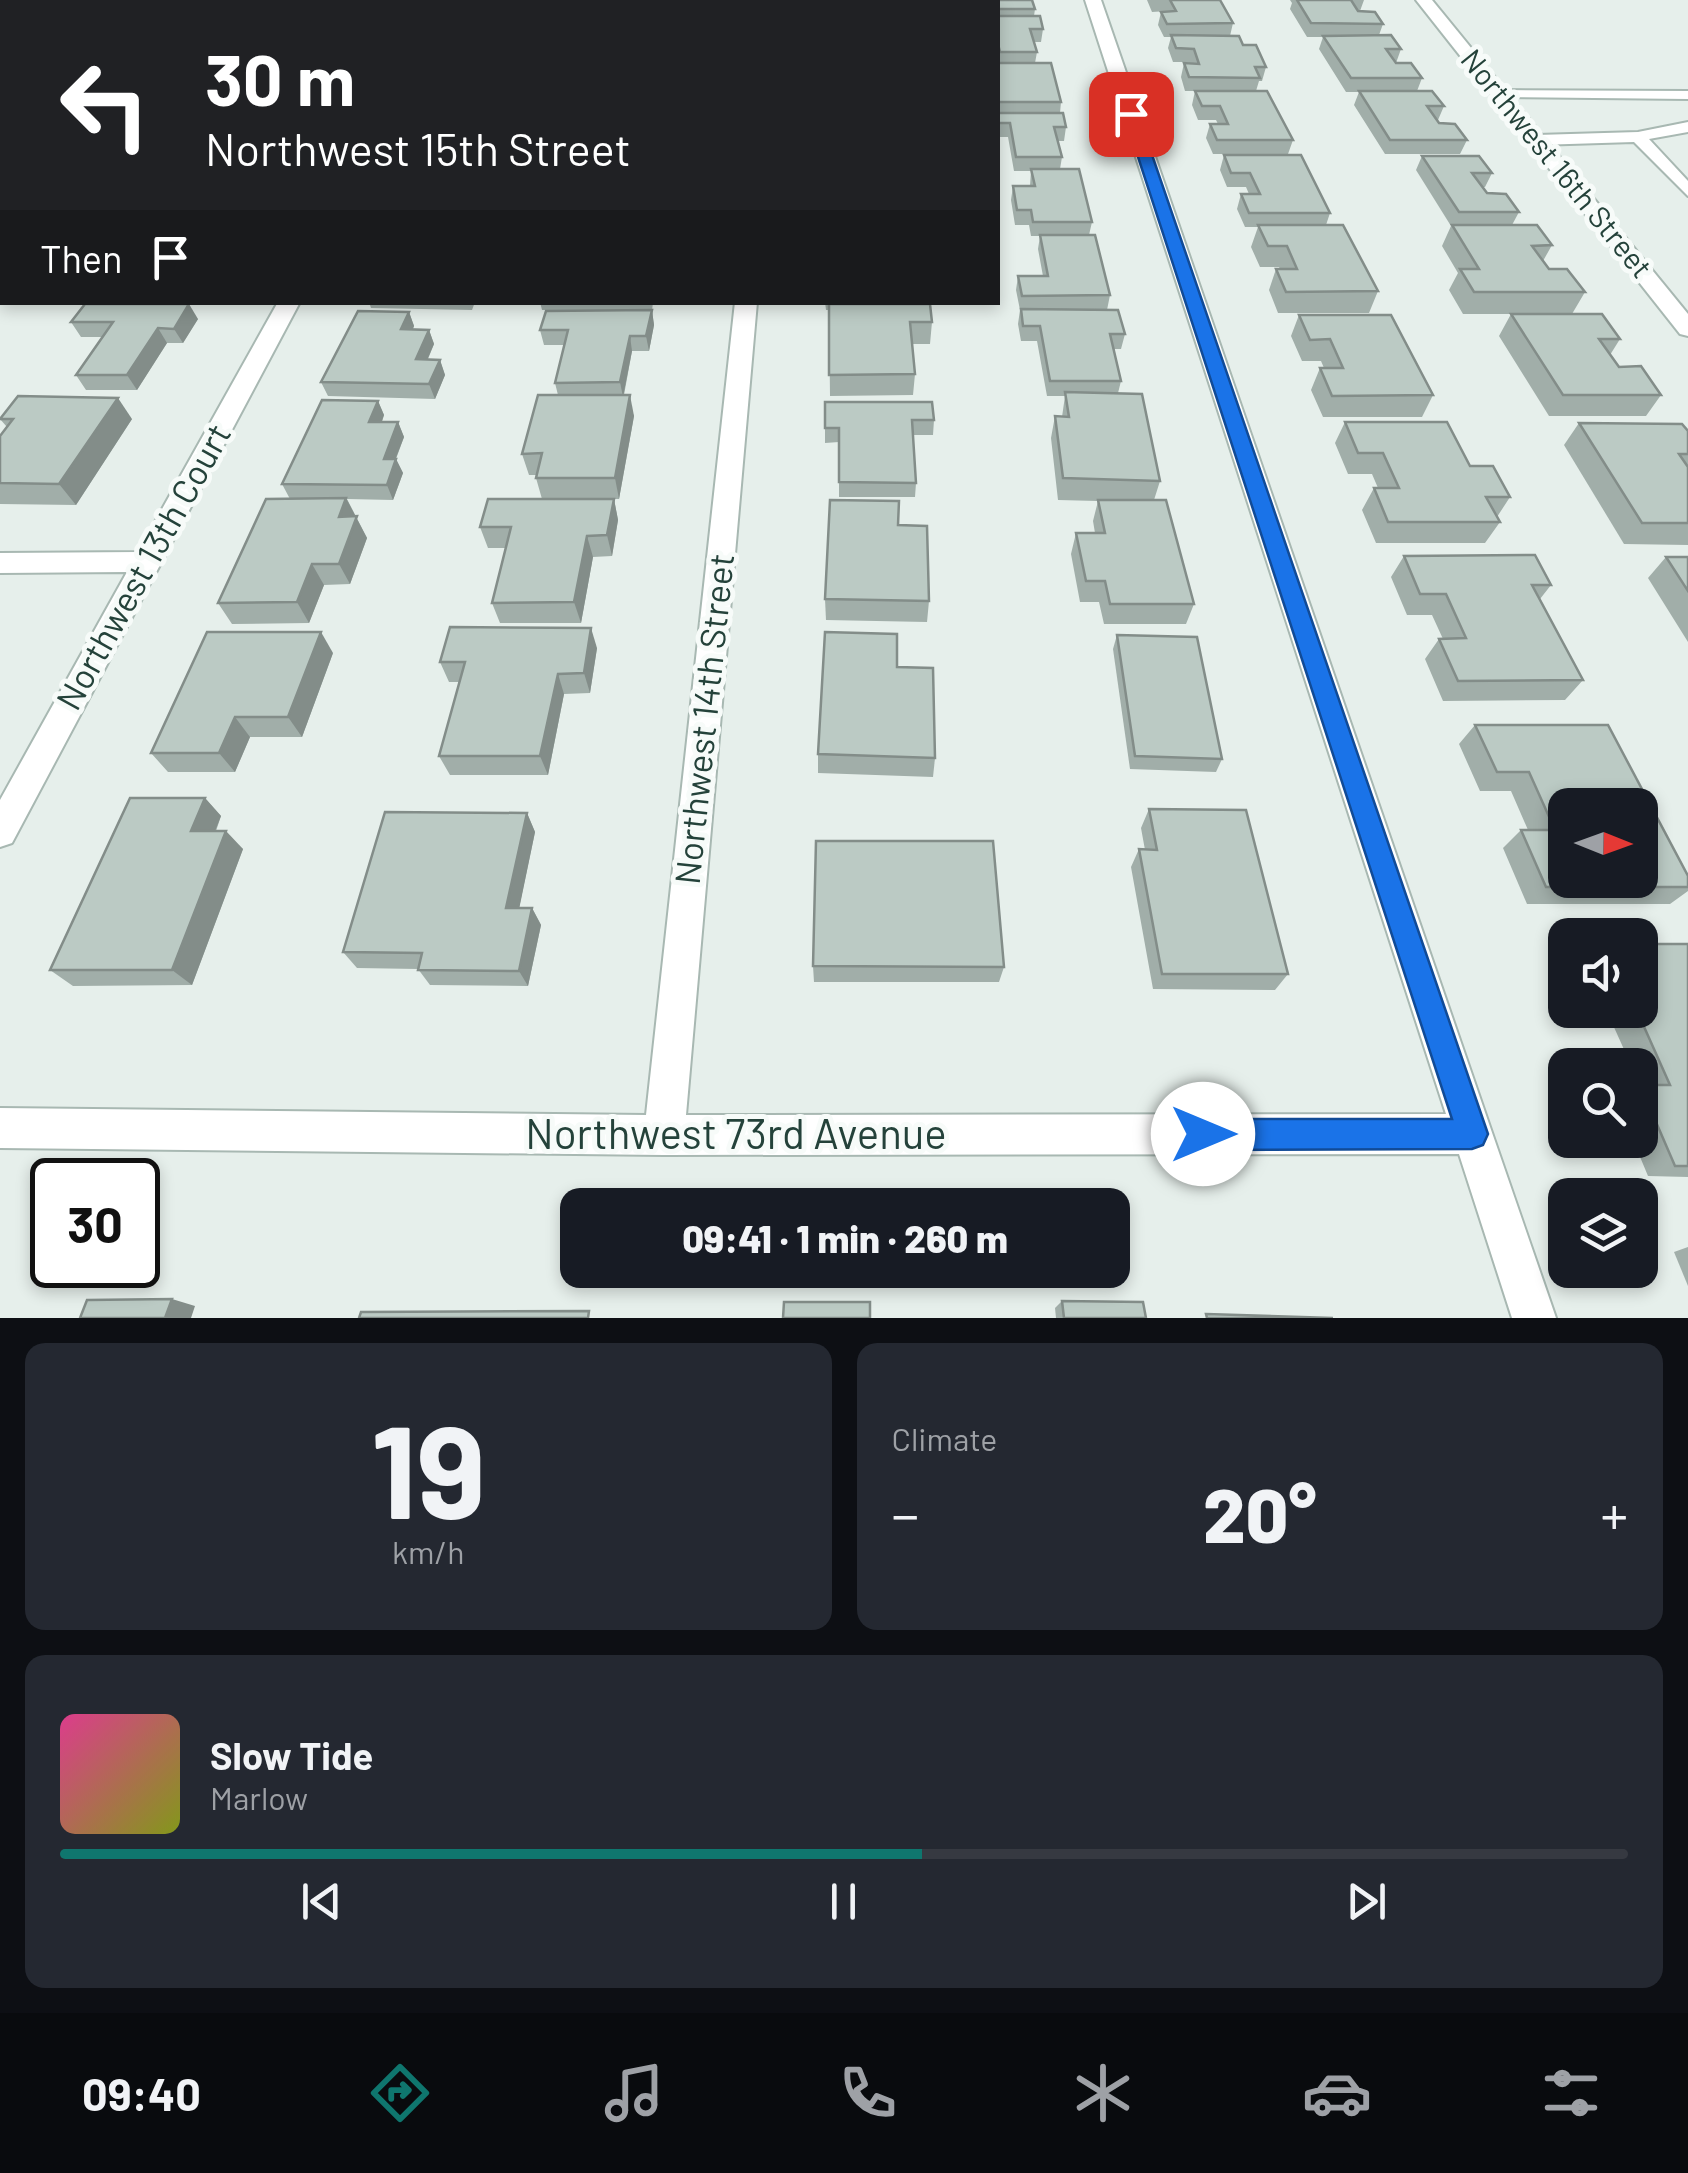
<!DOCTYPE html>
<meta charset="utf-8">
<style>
body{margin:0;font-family:Barlow,sans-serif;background:#242831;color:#f1f3f6;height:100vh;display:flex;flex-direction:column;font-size:38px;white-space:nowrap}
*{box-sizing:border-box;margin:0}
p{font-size:32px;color:#9ea1a6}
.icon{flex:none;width:55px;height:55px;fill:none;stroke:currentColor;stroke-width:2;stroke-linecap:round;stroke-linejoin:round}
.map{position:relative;height:1318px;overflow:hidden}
.drawer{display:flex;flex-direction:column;gap:25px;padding:25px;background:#0d0f14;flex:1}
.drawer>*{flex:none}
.top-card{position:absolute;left:0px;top:0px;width:1000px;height:305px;box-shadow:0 5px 15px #0003;background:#202124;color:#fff;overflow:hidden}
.needle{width:65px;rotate:91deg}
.buttons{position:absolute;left:1548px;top:788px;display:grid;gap:20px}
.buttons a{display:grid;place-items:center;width:110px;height:110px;border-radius:20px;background:#171b24;box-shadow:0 5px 15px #0003;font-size:50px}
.speed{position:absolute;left:30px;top:1158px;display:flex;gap:20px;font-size:50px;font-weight:700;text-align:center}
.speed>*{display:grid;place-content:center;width:130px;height:130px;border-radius:50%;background:#171b24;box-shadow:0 5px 15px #0003;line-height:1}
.speed .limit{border:5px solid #111;border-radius:15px;background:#fff;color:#111}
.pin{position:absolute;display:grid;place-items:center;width:85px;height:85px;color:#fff;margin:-42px;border-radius:20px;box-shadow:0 5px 15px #0006}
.me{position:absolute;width:110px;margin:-55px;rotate:90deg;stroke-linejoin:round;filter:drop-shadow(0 0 8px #0008)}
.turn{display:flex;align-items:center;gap:35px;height:210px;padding:0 40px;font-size:45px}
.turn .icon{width:130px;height:130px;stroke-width:2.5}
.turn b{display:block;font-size:70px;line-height:85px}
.then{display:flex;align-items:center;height:95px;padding:0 40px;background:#0003;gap:20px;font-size:38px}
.big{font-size:75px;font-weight:800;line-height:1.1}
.drawer .widget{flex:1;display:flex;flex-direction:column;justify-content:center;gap:15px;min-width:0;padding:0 35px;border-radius:20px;background:#242831}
.drawer .dial{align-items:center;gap:0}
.dial b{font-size:130px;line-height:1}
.song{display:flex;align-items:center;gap:30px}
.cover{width:120px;height:120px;border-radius:15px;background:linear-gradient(135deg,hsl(330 70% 55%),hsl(70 70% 35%))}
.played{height:10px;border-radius:5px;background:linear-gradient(90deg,#0f766e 55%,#363941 55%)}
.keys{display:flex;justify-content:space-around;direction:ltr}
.heat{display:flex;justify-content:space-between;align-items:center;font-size:55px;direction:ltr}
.drawer .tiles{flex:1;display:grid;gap:25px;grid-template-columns:1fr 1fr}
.widget:last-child{grid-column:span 2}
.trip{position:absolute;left:560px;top:1188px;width:570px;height:100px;border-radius:20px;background:#171b24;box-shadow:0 5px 15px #0003;font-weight:800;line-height:100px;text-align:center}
.dock{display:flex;height:160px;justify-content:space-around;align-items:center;background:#090b0e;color:#9ea1a6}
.dock .icon{width:70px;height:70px}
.dock .selected{color:#0f766e}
.dock b{font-size:45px;color:#f1f3f6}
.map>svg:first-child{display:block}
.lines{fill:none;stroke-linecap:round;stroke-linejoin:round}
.service-casing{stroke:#a8b8b2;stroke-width:4}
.minor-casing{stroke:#a8b8b2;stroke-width:4}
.service{fill:#fff;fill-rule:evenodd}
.minor{fill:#fff;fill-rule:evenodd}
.wall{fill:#a1aea9}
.shaded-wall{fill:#838d89}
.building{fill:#bbcac4;stroke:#838d89;stroke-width:2.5;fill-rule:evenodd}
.route{fill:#1a73e8;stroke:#114b97;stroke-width:2.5}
.labels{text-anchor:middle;stroke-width:10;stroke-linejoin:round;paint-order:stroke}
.far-street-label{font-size:30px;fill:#24423a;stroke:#f7fbf9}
.street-label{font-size:35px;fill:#24423a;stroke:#f7fbf9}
.near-street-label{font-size:42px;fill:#24423a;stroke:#f7fbf9}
</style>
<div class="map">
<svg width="1688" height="1318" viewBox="0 0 1688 1318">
<rect width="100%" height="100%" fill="#e6efeb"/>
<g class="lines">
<defs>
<g id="service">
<path d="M1500,90L1688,91V99L1495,97L1493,94Z"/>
<path d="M1688,122V132L1649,139L1688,181V196L1634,142L1537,145L1529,140L1537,135L1638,132Z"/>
</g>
<g id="minor">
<rect x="767" y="0" width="16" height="2"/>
<path d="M1085,0H1101L1556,1318H1512L1459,1154L664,1155L0,1148V1108L646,1115L735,302H757L686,1115L1446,1114Z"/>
<path d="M1416,0H1432L1688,314V336L1680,334Z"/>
<path d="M2,129V143L0,144V130Z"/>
<path d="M278,302H300L12,843L0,847V800L127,572L0,573V553L138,552Z"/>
</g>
</defs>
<!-- service casing -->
<use href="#service" class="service-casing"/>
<!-- minor casing -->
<use href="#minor" class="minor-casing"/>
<!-- service -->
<use href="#service" class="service"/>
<!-- minor -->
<use href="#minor" class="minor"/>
</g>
<!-- wall -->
<g class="wall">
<path d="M0,0H67L64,2H2V61H0Z"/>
<path d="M505,0H573L571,2H504Z"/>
<path d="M970,0H1032L1035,9L1034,16L1043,29L1041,42H1034L1037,52L1035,63L1061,102L1060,113L1066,127L1064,141H1057L1062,157L1060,169L1092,222L1089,235L1110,295L1107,310L1125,334L1121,349H1114L1121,381L1118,393L1160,481L1154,500L1194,604L1186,624H1104L1099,602H1080L1071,554L1076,533H1095L1093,521L1098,501L1058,500L1051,438L1055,416L1062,417L1065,396H1047L1037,341H1021L1018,324L1020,310L1016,290L1018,276H1043L1038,249L1040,236H1031L1029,225H1015L1011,200L1013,186H1030L1031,171H1014L1008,137H998V2H971Z"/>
<path d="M1147,0H1220L1233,23L1230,36L1243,45L1266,67L1262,81H1259L1256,91L1293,140L1288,154H1213L1206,138L1210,124H1218L1216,120H1198L1192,105L1195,91H1185L1181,77L1184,63L1190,62H1173L1168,48L1171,37H1164L1158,25L1161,12L1167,11L1152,12Z"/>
<path d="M1290,0H1364L1360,11L1383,24L1379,35L1401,49L1396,63L1422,78L1417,91L1444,106L1438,120H1436L1439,123L1467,140L1460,154H1385L1354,105L1359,92H1346L1319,49L1323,37H1307L1290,9L1292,3Z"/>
<path d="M1224,155L1330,213L1326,225L1378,291L1369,313H1278L1269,290L1276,269H1280L1279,267H1260L1251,247L1258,227H1245L1237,209L1241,194H1249L1246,187H1227L1220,170Z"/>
<path d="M1422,156L1492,173L1485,187H1482L1487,193L1519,212L1512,225L1552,245L1543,261L1549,269L1585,292L1572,314H1463L1449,290L1458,273L1442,246L1451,226L1416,170Z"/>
<path d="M2,192V228H0V194Z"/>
<path d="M0,230H2V302H14L13,304H0Z"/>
<path d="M140,302H205L147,304L198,319L183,343H167L137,390H86L76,375L102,337H81L71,322L141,304Z"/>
<path d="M369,302H475L472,310L371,308Z"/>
<path d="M540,302H653L652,311L654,325L649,351H632L624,395L634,416L619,499H614L618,520L612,556L593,557L581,623H500L492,603L506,548H488L480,527L542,499L536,478V475H529L522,454L558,395L555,383L564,345H544L540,330L571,310H542Z"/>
<path d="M825,302H881V304L932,322L930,344H912L915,374L913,395L830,396L829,310H826Z"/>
<path d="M409,312L414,326L413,329L429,330L434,344L428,359L440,360L445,375L435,399L328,396L321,382Z"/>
<path d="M1511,314L1620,339L1610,355L1619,367L1661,395L1646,416H1549L1499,336Z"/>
<path d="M1299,315L1433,395L1422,417H1323L1311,390L1320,368H1324L1321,361H1302L1291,336Z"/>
<path d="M378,401L384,415L382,422H398L404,437L396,459L403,473L393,500L347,499L367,538L350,584L324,585L309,623L232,624L218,603L290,499L282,484Z"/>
<path d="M825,402L934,420L933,435H913L916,483L915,497H839V442L825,443Z"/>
<path d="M0,419H132L76,505L0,504V436L7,427Z"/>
<path d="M1345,422L1470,466L1510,497L1497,517L1500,522L1485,543H1376L1362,510L1374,488H1378L1372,474H1348L1335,443Z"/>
<path d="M1579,423L1688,431V545L1624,544L1564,445Z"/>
<path d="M898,525L929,601L927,622L826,620L825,599Z"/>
<path d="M1404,556L1551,585L1540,599L1583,680L1565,700L1443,701L1425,659L1439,639H1443L1432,615H1407L1391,577Z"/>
<path d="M1666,557H1688V642L1648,578Z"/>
<path d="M1117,635L1222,759L1216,772L1130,769L1113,649Z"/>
<path d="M597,648L590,693L564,694L548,775H450L439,756L460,682H449L440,662Z"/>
<path d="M333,653L302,737H250L235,772H168L151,753Z"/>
<path d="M897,667L935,758L933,777L818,773V754Z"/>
<path d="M1475,725L1688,876V891L1670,904H1527L1503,848L1521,830H1528L1511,791H1480L1459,744Z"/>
<path d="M205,798L221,816L216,831L243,849L192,985L73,986L50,970Z"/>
<path d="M1149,809L1288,974L1275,990L1153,989L1131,867L1139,849L1145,850L1141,828Z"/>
<path d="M527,813L535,832L519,908H532L541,925L528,986L430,985L418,969L357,968L343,952Z"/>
<path d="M1688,944V1177L1648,1176L1633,1140H1640V1065H1631L1613,1025L1578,1026L1572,1010H1640Z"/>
<path d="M1565,949V994L1551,960Z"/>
<path d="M813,966L1004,967L999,982H814Z"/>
<path d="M1688,1247V1286L1674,1252Z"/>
<path d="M1062,1301L1146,1318H1056L1055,1308Z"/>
</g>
<!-- shaded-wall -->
<g class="shaded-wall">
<path d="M46,0H67L64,2H43Z"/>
<path d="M237,0H253L251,2H235Z"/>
<path d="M189,304L198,319L183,343L174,329Z"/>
<path d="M652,310L654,325L649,351L646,336Z"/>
<path d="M409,312L414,326L406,344L401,329Z"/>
<path d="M158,328L167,343L137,390L127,375Z"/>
<path d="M429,330L434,344L421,374L416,359Z"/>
<path d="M630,336L632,351L623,397L620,382Z"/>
<path d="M440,360L445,375L435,399L429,384Z"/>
<path d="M630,395L634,416L619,499L615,478Z"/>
<path d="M118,398L132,419L76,505L59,484Z"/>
<path d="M378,401L384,415L376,437L369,422Z"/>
<path d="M398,422L404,437L390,473L384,459Z"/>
<path d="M396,459L403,473L393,500L387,485Z"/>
<path d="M346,498L367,538L350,584L339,564V517Z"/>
<path d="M614,499L618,520L612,556L607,535Z"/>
<path d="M587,536L593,557L581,623L574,602Z"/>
<path d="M312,564L324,585L309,623L297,602Z"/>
<path d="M591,628L597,648L590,693L584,673Z"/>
<path d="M321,632L333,653L302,737L288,717Z"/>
<path d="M558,674L564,694L548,775L540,756Z"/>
<path d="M235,717L250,737L235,772L219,753Z"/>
<path d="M205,798L221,816L208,849L191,831Z"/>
<path d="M527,813L535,832L516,924L506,908Z"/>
<path d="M226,831L243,849L192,985L172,970Z"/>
<path d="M532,908L541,925L528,986L519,971Z"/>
<path d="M172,1299L195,1306L191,1318H165Z"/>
</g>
<!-- building -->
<g class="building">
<path d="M0,0H46L43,2H2V5H0Z"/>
<path d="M179,0H237L235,2H176Z"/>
<path d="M309,0H371L369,2H307Z"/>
<path d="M505,0H544L543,2H504Z"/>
<path d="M645,0H697V2H644Z"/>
<rect x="835" y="0" width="41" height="2"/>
<path d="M974,0H1032L1035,9H998V2H974Z"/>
<path d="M1170,0H1220L1233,23L1167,24L1161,12L1176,11Z"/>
<path d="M1297,0H1351L1358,11L1375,12L1383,24L1311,23Z"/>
<rect x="0" y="12" width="2" height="36"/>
<path d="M998,16H1040L1043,29H1030L1037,52H1000L998,44Z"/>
<path d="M1171,35L1239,36L1243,45H1256L1266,67H1255L1260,78L1189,77L1184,63L1199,64L1194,49L1176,48Z"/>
<path d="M1391,35L1401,49H1386L1396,63H1411L1422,78H1351L1323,36Z"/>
<path d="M998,63H1051L1061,102H998Z"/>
<path d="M1195,91H1267L1293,140H1217L1210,124H1228L1220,106H1202Z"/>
<path d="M1359,91H1432L1444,106H1427L1439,123L1455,124L1467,140H1390Z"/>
<path d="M998,113H1063L1066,127H1054L1062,157H1016L1010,123H998Z"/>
<path d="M1224,155H1301L1330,213H1249L1241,194H1260L1250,173H1231Z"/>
<path d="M1422,156H1479L1492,173H1472L1487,193L1506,194L1519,212H1459Z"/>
<path d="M1031,169H1079L1092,222H1033L1031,210H1017L1013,186H1035Z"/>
<path d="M2,192V214H0V194Z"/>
<path d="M1258,225H1343L1378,291L1286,292L1276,269H1297L1287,246H1268Z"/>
<path d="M1452,225H1537L1552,245L1532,246L1549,269H1567L1585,292H1474L1460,269H1479Z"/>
<rect x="0" y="230" width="2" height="59"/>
<path d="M1040,235H1095L1110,295L1022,296L1018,276H1048Z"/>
<path d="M85,304H189L174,329L158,328L127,375H76L113,322H71Z"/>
<path d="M829,304H930L932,322H910L915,374L829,375Z"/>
<path d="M1021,309L1118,310L1125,334H1110L1121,381H1050L1040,326H1023Z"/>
<path d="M652,310L646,336H630L620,382L555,383L568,330H540L546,311Z"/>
<path d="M358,311L409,312L401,329L429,330L416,359L440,360L429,384L321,382Z"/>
<path d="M1511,314H1602L1620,339H1599L1619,367L1641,366L1661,395H1563Z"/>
<path d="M1299,315H1391L1433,395L1332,396L1320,368H1343L1330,339L1310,340Z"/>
<path d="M1065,392L1142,394L1160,481L1063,478L1055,416L1069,417Z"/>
<path d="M538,395H630L615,478H536L542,453L522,454Z"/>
<path d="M18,396L118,398L59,484L0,483V436L13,419H0Z"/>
<path d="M322,400L378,401L369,422H398L384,459H396L387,485L282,484Z"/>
<path d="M825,402H932L934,420H912L916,483L839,482V428H825Z"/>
<path d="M1345,422H1447L1470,466H1493L1510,497H1486L1500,522H1388L1374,488H1399L1383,453H1358Z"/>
<path d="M1579,423L1682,424L1688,431V454H1679L1688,467V523H1642Z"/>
<path d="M346,498L339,517L357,516L339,564H312L297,602L218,603L266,499Z"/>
<path d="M488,499H614L607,535L587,536L574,602L492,603L511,527H480Z"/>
<path d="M830,500L899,501L898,525L927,526L929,601L825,599Z"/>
<path d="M1098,500H1166L1194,604H1110L1105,581H1086L1076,533H1105Z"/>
<path d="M1535,555L1551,585H1532L1583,680L1458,681L1439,639L1466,638L1446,594H1420L1404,556Z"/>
<path d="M1666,557H1688V591Z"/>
<path d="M450,627L591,628L584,673L558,674L540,756H439L465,662H440Z"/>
<path d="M207,632H321L288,717H235L219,753H151Z"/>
<path d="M825,632L897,634V667L933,668L935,758L818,754Z"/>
<path d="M1117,635L1197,637L1222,759L1135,756Z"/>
<path d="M1475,725H1608L1688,876V887H1546L1521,830H1555L1529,772H1497ZM1565,805H1640V880H1565Z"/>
<path d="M130,798H205L191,831H226L172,970H50Z"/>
<path d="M1149,809L1246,810L1288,974H1162L1139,849L1157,850Z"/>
<path d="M385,812L527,813L506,908H532L519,971L418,970L422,953L343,952Z"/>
<path d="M816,841H993L1004,967L813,966Z"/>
<path d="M1640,944H1688V1166H1675L1640,1085H1670L1637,1011L1600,1010H1640Z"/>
<path d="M172,1299L165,1318H80L87,1300Z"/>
<path d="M1062,1301L1143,1302L1146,1318H1064Z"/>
<path d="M784,1302H870V1318H783Z"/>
<path d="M589,1311L588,1318H359L361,1312Z"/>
<path d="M1206,1314L1333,1318H1207Z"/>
</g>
<!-- route -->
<path class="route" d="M1131,109L1138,114L1488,1134L1483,1145L1472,1149L1203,1150L1192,1145L1188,1134L1192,1123L1203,1119H1452L1124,114Z"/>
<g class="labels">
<!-- far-street labels -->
<g class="far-street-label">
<text transform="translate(1556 164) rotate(51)" y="10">Northwest 16th Street</text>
</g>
<!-- street labels -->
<g class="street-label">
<text transform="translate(144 567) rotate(-61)" y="12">Northwest 13th Court</text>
<text transform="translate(705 719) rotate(-84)" y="12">Northwest 14th Street</text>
</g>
<!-- near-street labels -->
<g class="near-street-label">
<text x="736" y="1149">Northwest 73rd Avenue</text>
</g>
</g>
</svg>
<div class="buttons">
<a><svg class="needle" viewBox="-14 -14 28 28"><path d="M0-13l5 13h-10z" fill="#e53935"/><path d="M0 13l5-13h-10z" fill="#9ea1a6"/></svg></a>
<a><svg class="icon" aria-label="sound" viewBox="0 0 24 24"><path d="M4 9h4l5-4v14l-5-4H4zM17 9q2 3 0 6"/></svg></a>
<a><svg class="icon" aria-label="search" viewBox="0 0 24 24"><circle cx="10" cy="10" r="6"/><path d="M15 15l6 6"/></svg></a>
<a><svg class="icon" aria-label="layers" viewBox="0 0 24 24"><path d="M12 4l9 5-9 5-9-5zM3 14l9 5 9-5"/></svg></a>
</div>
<div class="speed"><div class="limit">30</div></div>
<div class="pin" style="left:1131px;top:114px;background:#d93025"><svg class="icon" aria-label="arrive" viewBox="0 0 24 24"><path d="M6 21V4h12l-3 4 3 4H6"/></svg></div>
<svg class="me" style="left:1203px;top:1134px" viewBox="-20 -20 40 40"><circle r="19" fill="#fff"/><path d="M0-13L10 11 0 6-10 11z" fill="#1a73e8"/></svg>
<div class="trip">09:41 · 1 min · 260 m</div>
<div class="top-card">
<div class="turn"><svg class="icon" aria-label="left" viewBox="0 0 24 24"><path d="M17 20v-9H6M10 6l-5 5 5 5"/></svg><div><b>30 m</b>Northwest 15th Street</div></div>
<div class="then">Then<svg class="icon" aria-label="arrive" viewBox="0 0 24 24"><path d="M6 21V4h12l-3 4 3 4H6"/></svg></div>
</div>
</div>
<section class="drawer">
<div class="tiles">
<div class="widget dial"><b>19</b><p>km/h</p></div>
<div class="widget"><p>Climate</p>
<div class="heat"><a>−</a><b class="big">20°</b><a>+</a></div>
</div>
<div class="widget">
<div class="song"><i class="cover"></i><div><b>Slow Tide</b><p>Marlow</p></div></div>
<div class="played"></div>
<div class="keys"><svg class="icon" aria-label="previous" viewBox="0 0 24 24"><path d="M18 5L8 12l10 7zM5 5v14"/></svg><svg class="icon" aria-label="pause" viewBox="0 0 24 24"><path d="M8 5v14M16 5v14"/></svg><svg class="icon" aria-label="next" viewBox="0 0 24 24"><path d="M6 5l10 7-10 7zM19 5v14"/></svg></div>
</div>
</div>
</section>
<nav class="dock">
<b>09:40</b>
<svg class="icon selected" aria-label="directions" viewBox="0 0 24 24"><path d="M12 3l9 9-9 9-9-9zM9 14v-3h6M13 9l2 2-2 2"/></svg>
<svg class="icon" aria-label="music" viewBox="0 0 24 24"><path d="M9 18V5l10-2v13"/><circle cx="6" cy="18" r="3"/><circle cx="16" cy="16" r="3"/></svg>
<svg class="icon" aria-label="phone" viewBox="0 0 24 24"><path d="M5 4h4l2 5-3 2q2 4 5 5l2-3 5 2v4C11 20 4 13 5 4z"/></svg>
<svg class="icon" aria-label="climate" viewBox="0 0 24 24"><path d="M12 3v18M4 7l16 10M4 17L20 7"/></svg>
<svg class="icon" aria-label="car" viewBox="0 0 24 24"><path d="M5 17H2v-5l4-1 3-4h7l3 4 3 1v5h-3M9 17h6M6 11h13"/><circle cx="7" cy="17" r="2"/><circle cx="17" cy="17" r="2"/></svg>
<svg class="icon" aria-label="filters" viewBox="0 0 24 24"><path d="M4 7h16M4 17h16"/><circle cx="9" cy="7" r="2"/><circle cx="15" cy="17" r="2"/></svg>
</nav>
